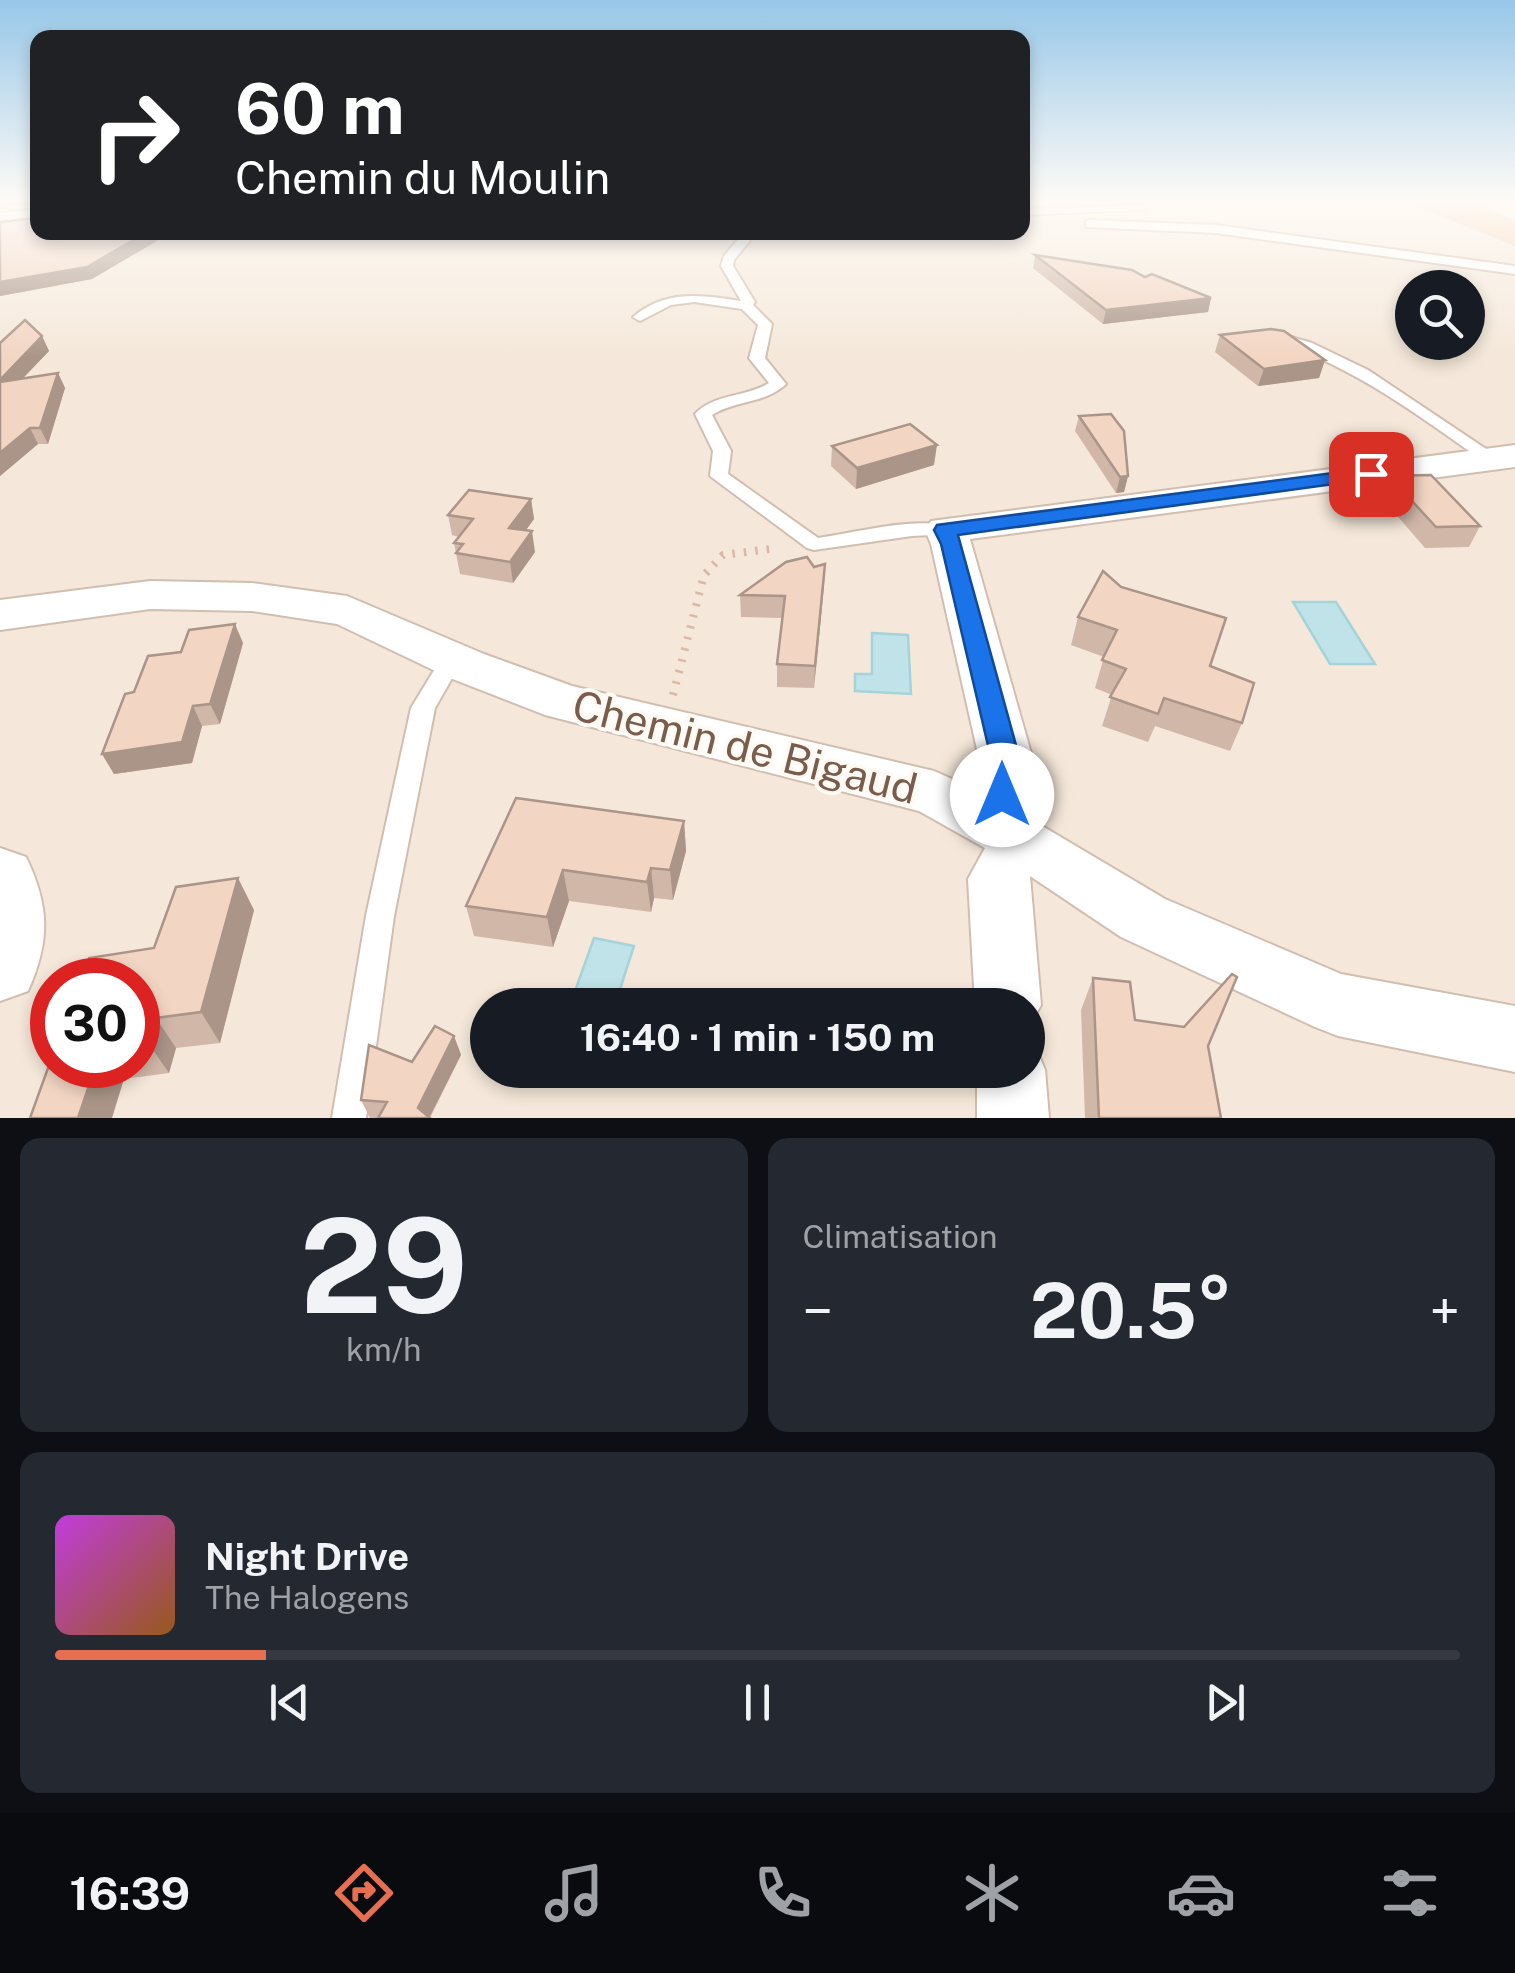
<!DOCTYPE html>
<html lang="fr">
<meta charset="utf-8">
<style>
body{margin:0;font-family:"Public Sans",sans-serif;background:#242831;color:#f1f3f6;height:100vh;display:flex;flex-direction:column;font-size:38px;white-space:nowrap}
*{box-sizing:border-box;margin:0}
p{font-size:32px;color:#9ea1a6}
.icon{flex:none;width:55px;height:55px;fill:none;stroke:currentColor;stroke-width:2;stroke-linecap:round;stroke-linejoin:round}
.map{position:relative;height:1118px;overflow:hidden}
.sheet{display:flex;flex-direction:column;gap:20px;padding:20px;background:#0d0f14;flex:1}
.sheet>*{flex:none}
.hud{position:absolute;left:30px;top:30px;width:1000px;height:210px;border-radius:20px;box-shadow:0 5px 15px #0003;background:#202124;color:#fff;overflow:hidden}
.controls{position:absolute;left:1395px;top:270px;display:grid;gap:20px}
.controls a{display:grid;place-items:center;width:90px;height:90px;border-radius:50%;background:#171b24;box-shadow:0 5px 15px #0003;font-size:50px}
.speed{position:absolute;left:30px;top:958px;display:flex;gap:20px;font-size:50px;font-weight:700;text-align:center}
.speed>*{display:grid;place-content:center;width:130px;height:130px;border-radius:50%;background:#171b24;box-shadow:0 5px 15px #0003;line-height:1}
.speed .limit{border:15px solid #d22;background:#fff;color:#111}
.pin{position:absolute;display:grid;place-items:center;width:85px;height:85px;color:#fff;margin:-42px;border-radius:20px;box-shadow:0 5px 15px #0006}
.me{position:absolute;width:110px;margin:-55px;rotate:0deg;stroke-linejoin:round;filter:drop-shadow(0 0 8px #0008)}
.turn{display:flex;align-items:center;gap:35px;height:210px;padding:0 40px;font-size:45px}
.turn .icon{width:130px;height:130px;stroke-width:2.5}
.turn b{display:block;font-size:70px;line-height:85px}
.big{font-size:75px;font-weight:700;line-height:1.1}
.sheet .widget{flex:1;display:flex;flex-direction:column;justify-content:center;gap:15px;min-width:0;padding:0 35px;border-radius:20px;background:#242831}
.sheet .dial{align-items:center;gap:0}
.dial b{font-size:130px;line-height:1}
.song{display:flex;align-items:center;gap:30px}
.cover{width:120px;height:120px;border-radius:15px;background:linear-gradient(135deg,hsl(290 70% 55%),hsl(30 70% 35%))}
.played{height:10px;border-radius:5px;background:linear-gradient(90deg,#e76f51 15%,#363941 15%)}
.keys{display:flex;justify-content:space-around;direction:ltr}
.heat{display:flex;justify-content:space-between;align-items:center;font-size:55px;direction:ltr}
.sheet .tiles{flex:1;display:grid;gap:20px;grid-template-columns:1fr 1fr}
.widget:last-child{grid-column:span 2}
.trip{position:absolute;left:470px;top:988px;width:575px;height:100px;border-radius:50px;background:#171b24;box-shadow:0 5px 15px #0003;font-weight:700;line-height:100px;text-align:center}
.menu{display:flex;height:160px;justify-content:space-around;align-items:center;background:#090b0e;color:#9ea1a6}
.menu .icon{width:70px;height:70px}
.menu .on{color:#e76f51}
.menu b{font-size:45px;color:#f1f3f6}
.map>svg:first-child{display:block}
.residential{fill:#f5e8da;fill-rule:evenodd}
.water{fill:#bfe3e8;stroke:#a5d3da;stroke-width:2.5}
.lines{fill:none;stroke-linecap:round;stroke-linejoin:round}
.service-casing{stroke:#d1beb0;stroke-width:4}
.minor-casing{stroke:#d1beb0;stroke-width:4}
.tertiary-casing{stroke:#d1beb0;stroke-width:4}
.trunk-casing{stroke:#dad1cd;stroke-width:4}
.path{stroke:#d9b8a5;stroke-width:8;stroke-dasharray:2.5 9;stroke-linecap:butt}
.service{fill:#fff;fill-rule:evenodd}
.minor{fill:#fff;fill-rule:evenodd}
.tertiary{fill:#fff;fill-rule:evenodd}
.trunk{fill:#f9c8a4;fill-rule:evenodd}
.wall{fill:#d1b7a8}
.shaded-wall{fill:#aa9588}
.building{fill:#f3d5c3;stroke:#aa9588;stroke-width:2.5}
.route{fill:#1a73e8;stroke:#114b97;stroke-width:2.5}
.labels{text-anchor:middle;stroke-width:8;stroke-linejoin:round;paint-order:stroke}
.near-street-label{font-size:42px;fill:#7a5c4d;stroke:#fffaf3}
</style>
<div class="map">
<svg width="1515" height="1118" viewBox="0 0 1515 1118">
<rect width="100%" height="100%" fill="#fdf6ec"/>
<!-- residential -->
<path class="residential" d="M0,201H37L38,232H1022L1023,201H1515V1118H0ZM1412,288H1468V342H1412ZM52,980H138V1065H52ZM488,1005H1028V1070H488Z"/>
<!-- water -->
<g class="water">
<path d="M1293,602H1336L1375,664H1330Z"/>
<path d="M872,633L908,635L911,694L855,691V674H872Z"/>
<path d="M594,938L634,946L615,1005H570Z"/>
</g>
<g class="lines">
<defs>
<g id="service">
<path d="M1146,205V209L1142,210L1022,215V209Z"/>
<path d="M1090,220L1216,225L1515,266V274L1216,233L1086,227V221Z"/>
<path d="M744,232H757L734,260L733,266L755,302L753,305L772,324L765,358L786,384C765,404 735,400 712,415L731,451L728,474L818,538C860,532 910,517 952,526L955,530L952,534L912,536L814,550L807,548L710,476L713,451L695,414C715,393 745,398 769,383L749,358L758,325L742,309L694,302L671,305L640,321L633,317C666,289 701,295 741,301L721,266L724,256Z"/>
<path d="M1278,333L1312,343L1368,370L1501,459L1498,463H1486C1418,415 1353,366 1273,340L1271,337Z"/>
<path d="M452,651L460,654L463,659L435,708L394,916L366,1118H332L366,916L411,708L444,654Z"/>
</g>
<g id="minor">
<path d="M1515,445V467L970,539L1035,767L1030,795L1022,814L1165,899L1341,974L1515,1006V1072L1338,1036L1315,1027L1121,937L1030,876L1041,1005L1028,1028V1005H975L968,879L985,848L919,811L545,715L450,678L337,624L252,611L150,609L0,630V600L150,581L252,583L347,596L484,654L572,686L934,771L977,790L981,767L931,544L925,530L931,521Z"/>
<path d="M1028,1042L1035,1046L1045,1070L1049,1118H977V1070H1028Z"/>
</g>
<g id="tertiary">
<path d="M38,209V227L0,231V213Z"/>
<path d="M0,848L26,857C50,907 50,941 28,991L0,1001Z"/>
</g>
<path id="trunk" d="M1421,201H1464L1515,222V244L1425,208Z"/>
</defs>
<!-- service casing -->
<use href="#service" class="service-casing"/>
<!-- minor casing -->
<use href="#minor" class="minor-casing"/>
<!-- tertiary casing -->
<use href="#tertiary" class="tertiary-casing"/>
<!-- trunk casing -->
<use href="#trunk" class="trunk-casing"/>
<!-- path -->
<path class="path" d="M673,695L704,575L723,555L778,548"/>
<!-- service -->
<use href="#service" class="service"/>
<!-- minor -->
<use href="#minor" class="minor"/>
<!-- tertiary -->
<use href="#tertiary" class="tertiary"/>
<!-- trunk -->
<use href="#trunk" class="trunk"/>
</g>
<!-- wall -->
<g class="wall">
<path d="M0,201H38V232H172L92,279L0,296V222L36,218V205L0,207Z"/>
<path d="M1035,255L1145,277L1211,298L1208,312L1103,324L1033,268Z"/>
<path d="M1220,335L1325,360L1319,378L1258,386L1215,352Z"/>
<path d="M42,336L49,351L23,378L58,373L65,388L48,444H38L0,476V343Z"/>
<path d="M1079,416L1128,476L1124,492L1116,493L1075,431Z"/>
<path d="M832,446L934,465L856,489L831,466Z"/>
<path d="M1389,476L1480,526L1469,547L1425,548L1380,496Z"/>
<path d="M531,499L534,519L526,530L535,552L513,583L460,574L454,543L459,537L452,535L448,515Z"/>
<path d="M825,564L814,688L777,687V664L782,618L741,617L740,595L814,567Z"/>
<path d="M1103,571L1210,666L1242,723L1230,751L1155,726L1148,742L1102,726L1112,695L1095,688L1104,657L1071,645L1078,617Z"/>
<path d="M243,643L220,724L202,726L192,763L114,774L102,754L134,692Z"/>
<path d="M684,821L686,851L673,900L654,898L651,912L569,901L553,947L474,936L466,906Z"/>
<path d="M254,910L220,1043L176,1048L169,1073L124,1079L52,1065H138V980L154,948Z"/>
<path d="M1093,978L1135,1020L1208,1046L1221,1118H1085L1081,1010Z"/>
<path d="M454,1036L461,1055L430,1118H370L361,1100L412,1062Z"/>
</g>
<!-- shaded-wall -->
<g class="shaded-wall">
<path d="M147,232H172L92,279L0,296V282Z"/>
<path d="M1211,298L1208,312L1103,324L1106,310Z"/>
<path d="M42,336L49,351L5,397L0,387V380Z"/>
<path d="M1325,360L1319,378L1258,386L1264,369Z"/>
<path d="M58,373L65,388L48,444L40,428Z"/>
<path d="M30,428L38,444L0,476V453Z"/>
<path d="M937,445L934,465L856,489L857,468Z"/>
<path d="M1128,476L1124,492L1116,493L1120,477Z"/>
<path d="M531,499L534,519L513,548L509,528Z"/>
<path d="M532,531L535,552L513,583L510,562Z"/>
<path d="M825,564L824,586L814,688L815,666Z"/>
<path d="M235,624L243,643L220,724L210,704Z"/>
<path d="M193,706L202,726L192,763L114,774L102,754Z"/>
<path d="M684,821L686,851L673,900L670,870Z"/>
<path d="M651,868L654,898L651,912L647,882Z"/>
<path d="M563,870L569,901L553,947L547,917Z"/>
<path d="M238,878L254,910L220,1043L201,1012Z"/>
<path d="M156,1018L176,1048L169,1073L148,1043Z"/>
<path d="M454,1036L461,1055L429,1118L418,1108Z"/>
<path d="M96,1065H113L124,1079L112,1118H78Z"/>
</g>
<!-- building -->
<g class="building">
<path d="M37,201L38,232H147L87,267L0,282V222L36,218Z"/>
<path d="M1035,255L1132,270L1145,277L1152,274L1211,298L1106,310Z"/>
<path d="M25,320L42,336L0,380V343Z"/>
<path d="M1271,329L1284,331L1325,360L1264,369L1220,335Z"/>
<path d="M58,373L40,428H30L0,453V382Z"/>
<path d="M1111,414L1124,431L1128,476L1120,477L1079,416Z"/>
<path d="M910,424L937,445L857,468L832,446Z"/>
<path d="M1431,475L1480,526L1436,527L1389,476Z"/>
<path d="M469,490L531,499L509,528L532,531L510,562L456,553L463,544L454,543L473,519L448,515Z"/>
<path d="M807,557L814,567L825,564L815,666L777,664L785,596L740,595L786,562Z"/>
<path d="M1103,571L1121,587L1226,618L1210,666L1254,683L1242,723L1164,698L1158,714L1110,697L1126,669L1102,660L1117,630L1078,617Z"/>
<path d="M235,624L210,704L193,706L182,742L102,754L125,694L134,692L148,656L181,652L189,630Z"/>
<path d="M516,798L684,821L670,870L651,868L647,882L563,870L547,917L466,906Z"/>
<path d="M238,878L201,1012L156,1018L148,1043L138,1044V980H81L89,958L154,948L176,887Z"/>
<path d="M1232,974L1237,977L1208,1046L1221,1118H1099L1093,978L1130,982L1135,1020L1184,1027Z"/>
<path d="M435,1026L454,1036L418,1108L430,1118H378L387,1102L361,1100L369,1045L412,1062Z"/>
<path d="M52,1057V1065H96L78,1118H30Z"/>
</g>
<!-- sky -->
<linearGradient id="sky" x2="0" y2="1"><stop stop-color="#97c7e8"/><stop offset="0.56" stop-color="#fefbf6"/><stop offset="1" stop-color="#fefbf6" stop-opacity="0"/></linearGradient>
<rect width="1515" height="358" fill="url(#sky)"/>
<!-- route -->
<path class="route" d="M1371,468L1378,470V478L958,535L1022,767L1013,803L1002,807L992,803L988,795L993,767L941,544L934,530L937,525Z"/>
<g class="labels">
<!-- near-street labels -->
<g class="near-street-label">
<text transform="translate(745 747) rotate(14)" y="15">Chemin de Bigaud</text>
</g>
</g>
</svg>
<div class="controls">
<a><svg class="icon" aria-label="search" viewBox="0 0 24 24"><circle cx="10" cy="10" r="6"/><path d="M15 15l6 6"/></svg></a>
</div>
<div class="speed"><div class="limit">30</div></div>
<div class="pin" style="left:1371px;top:474px;background:#d93025"><svg class="icon" aria-label="arrive" viewBox="0 0 24 24"><path d="M6 21V4h12l-3 4 3 4H6"/></svg></div>
<svg class="me" style="left:1002px;top:795px" viewBox="-20 -20 40 40"><circle r="19" fill="#fff"/><path d="M0-13L10 11 0 6-10 11z" fill="#1a73e8"/></svg>
<div class="trip">16:40 · 1 min · 150 m</div>
<div class="hud">
<div class="turn"><svg class="icon" aria-label="right" viewBox="0 0 24 24"><path d="M7 20v-9h11M14 6l5 5-5 5"/></svg><div><b>60 m</b>Chemin du Moulin</div></div>
</div>
</div>
<section class="sheet">
<div class="tiles">
<div class="widget dial"><b>29</b><p>km/h</p></div>
<div class="widget"><p>Climatisation</p>
<div class="heat"><a>−</a><b class="big">20.5°</b><a>+</a></div>
</div>
<div class="widget">
<div class="song"><i class="cover"></i><div><b>Night Drive</b><p>The Halogens</p></div></div>
<div class="played"></div>
<div class="keys"><svg class="icon" aria-label="previous" viewBox="0 0 24 24"><path d="M18 5L8 12l10 7zM5 5v14"/></svg><svg class="icon" aria-label="pause" viewBox="0 0 24 24"><path d="M8 5v14M16 5v14"/></svg><svg class="icon" aria-label="next" viewBox="0 0 24 24"><path d="M6 5l10 7-10 7zM19 5v14"/></svg></div>
</div>
</div>
</section>
<nav class="menu">
<b>16:39</b>
<svg class="icon on" aria-label="directions" viewBox="0 0 24 24"><path d="M12 3l9 9-9 9-9-9zM9 14v-3h6M13 9l2 2-2 2"/></svg>
<svg class="icon" aria-label="music" viewBox="0 0 24 24"><path d="M9 18V5l10-2v13"/><circle cx="6" cy="18" r="3"/><circle cx="16" cy="16" r="3"/></svg>
<svg class="icon" aria-label="phone" viewBox="0 0 24 24"><path d="M5 4h4l2 5-3 2q2 4 5 5l2-3 5 2v4C11 20 4 13 5 4z"/></svg>
<svg class="icon" aria-label="climate" viewBox="0 0 24 24"><path d="M12 3v18M4 7l16 10M4 17L20 7"/></svg>
<svg class="icon" aria-label="car" viewBox="0 0 24 24"><path d="M5 17H2v-5l4-1 3-4h7l3 4 3 1v5h-3M9 17h6M6 11h13"/><circle cx="7" cy="17" r="2"/><circle cx="17" cy="17" r="2"/></svg>
<svg class="icon" aria-label="filters" viewBox="0 0 24 24"><path d="M4 7h16M4 17h16"/><circle cx="9" cy="7" r="2"/><circle cx="15" cy="17" r="2"/></svg>
</nav>
